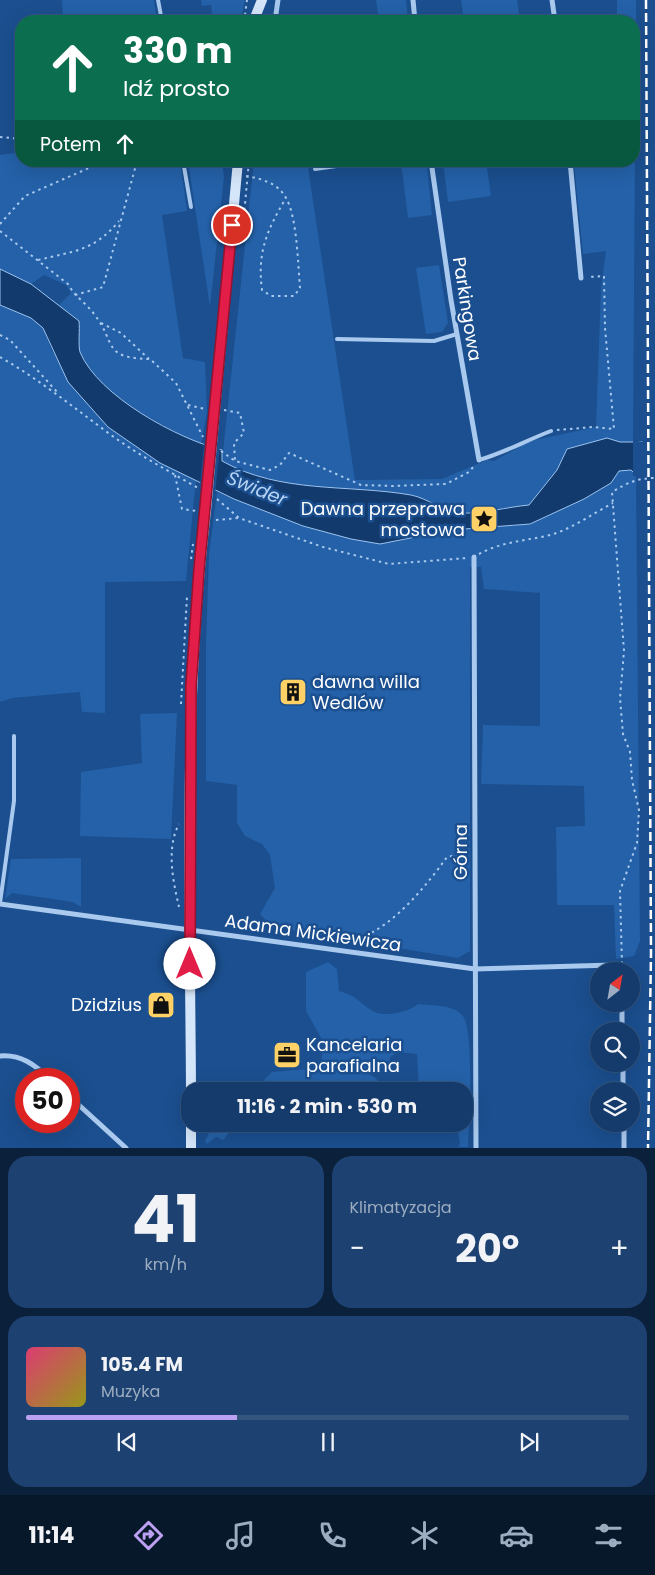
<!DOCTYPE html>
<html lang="pl">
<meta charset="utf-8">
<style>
body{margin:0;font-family:Poppins,sans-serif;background:#1d4271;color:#f1f3f6;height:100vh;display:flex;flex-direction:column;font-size:19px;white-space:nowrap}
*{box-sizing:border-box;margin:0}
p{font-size:16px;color:#9dadc1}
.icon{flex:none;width:28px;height:28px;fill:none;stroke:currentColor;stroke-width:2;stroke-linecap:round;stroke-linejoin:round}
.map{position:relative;height:1148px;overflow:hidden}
.details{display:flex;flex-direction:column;gap:8px;padding:8px;background:#0b203b;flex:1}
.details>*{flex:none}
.banner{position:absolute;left:15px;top:15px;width:625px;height:152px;border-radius:20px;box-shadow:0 5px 20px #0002,0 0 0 1px #33557e;background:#0b6e4f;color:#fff;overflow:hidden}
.needle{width:32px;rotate:31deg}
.controls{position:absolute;left:590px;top:962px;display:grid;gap:10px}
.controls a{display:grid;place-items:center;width:50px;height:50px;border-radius:50%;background:#143b6b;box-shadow:0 5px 20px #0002,0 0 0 1px #33557e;font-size:25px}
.speed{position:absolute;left:15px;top:1068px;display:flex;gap:10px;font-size:25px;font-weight:700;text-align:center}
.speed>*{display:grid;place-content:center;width:65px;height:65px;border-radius:50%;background:#143b6b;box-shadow:0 5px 20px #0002,0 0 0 1px #33557e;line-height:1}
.speed .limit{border:8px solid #d22;background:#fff;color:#111}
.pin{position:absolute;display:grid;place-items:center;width:42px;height:42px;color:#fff;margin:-21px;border:2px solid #fff;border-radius:50%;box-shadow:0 1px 5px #0007}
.me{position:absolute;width:55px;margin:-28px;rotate:0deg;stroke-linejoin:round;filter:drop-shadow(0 0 4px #0008)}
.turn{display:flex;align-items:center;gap:18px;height:105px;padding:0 25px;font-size:22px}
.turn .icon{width:65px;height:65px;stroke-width:2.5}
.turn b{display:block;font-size:35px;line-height:42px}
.then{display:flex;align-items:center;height:48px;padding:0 25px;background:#0003;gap:10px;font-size:19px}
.big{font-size:38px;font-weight:700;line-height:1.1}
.details .card{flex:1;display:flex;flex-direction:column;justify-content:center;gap:8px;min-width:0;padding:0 18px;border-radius:20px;background:#1d4271}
.details .dial{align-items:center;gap:0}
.dial b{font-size:65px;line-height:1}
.song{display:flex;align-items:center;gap:15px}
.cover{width:60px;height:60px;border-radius:8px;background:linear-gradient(135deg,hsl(340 70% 55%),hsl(60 70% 35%))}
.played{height:5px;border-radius:2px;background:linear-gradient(90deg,#bca0f2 35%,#33557e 35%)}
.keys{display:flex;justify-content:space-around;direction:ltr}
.heat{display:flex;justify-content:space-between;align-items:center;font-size:28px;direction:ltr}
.details .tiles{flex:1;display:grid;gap:8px;grid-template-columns:1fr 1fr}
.card:last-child{grid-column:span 2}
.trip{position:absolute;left:181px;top:1082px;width:292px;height:50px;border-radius:20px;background:#143b6b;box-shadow:0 5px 20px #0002,0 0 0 1px #33557e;font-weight:700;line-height:50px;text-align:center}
.dock{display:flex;height:80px;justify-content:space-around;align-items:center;background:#08182b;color:#9dadc1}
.dock .icon{width:35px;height:35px}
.dock .current{color:#bca0f2}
.dock b{font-size:22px;color:#f1f3f6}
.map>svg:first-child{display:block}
.green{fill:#2461a8}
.water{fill:#123a6d;stroke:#9cc4f0}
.pier{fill:#1b4f8f}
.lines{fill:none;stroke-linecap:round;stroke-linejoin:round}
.path{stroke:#a9c9ee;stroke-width:2;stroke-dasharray:2.5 4;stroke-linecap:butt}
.lane{stroke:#a9c9ee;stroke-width:4}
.street{stroke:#a9c9ee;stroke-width:5}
.secondary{stroke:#d6e6fa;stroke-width:10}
.rail{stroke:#fff;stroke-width:2.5;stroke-dasharray:9 4;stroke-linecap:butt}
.secondary-bridge{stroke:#d6e6fa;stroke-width:10}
.route-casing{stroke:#92132f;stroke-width:12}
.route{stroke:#e11d48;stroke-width:9}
.labels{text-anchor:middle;stroke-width:5;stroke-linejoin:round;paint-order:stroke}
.street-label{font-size:18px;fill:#fff;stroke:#1b4f8f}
.poi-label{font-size:18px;fill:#fff;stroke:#1b4f8f;text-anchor:end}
.water-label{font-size:19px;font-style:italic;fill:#b5d3f5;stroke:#1b4f8f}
</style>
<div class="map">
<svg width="655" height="1148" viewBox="0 0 655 1148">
<rect width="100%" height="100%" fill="#1b4f8f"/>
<!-- green -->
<g class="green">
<path d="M62,0H154L157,21H63Z"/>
<path d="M201,0H245L241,21H213L211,5L202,6Z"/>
<path d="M376,0H406L408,21H379Z"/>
<path d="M461,0H517L520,21H464Z"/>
<path d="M617,0H636L633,443L620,442L607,438L567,449L557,470L529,505L459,513L413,495L291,484L243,473L222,461L254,161H307L355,480L442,479L487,460L494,461L530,441L596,427L601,288L606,251L583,254L574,163L634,161V21H617Z"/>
<path d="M21,152V161H180L187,211L162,215L183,358L205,362L207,412L201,445C169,428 83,388 79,348C78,339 80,330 79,321L58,306L71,293L66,285L44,275L31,284L0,269V155Z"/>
<path d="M188,161H222L224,177L210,307Z"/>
<path d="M420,161L427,166L432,215L408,218L401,162Z"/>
<path d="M443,161H486L491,196L448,202Z"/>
<path d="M439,265L448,323L442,332L426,334L416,268Z"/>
<path d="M0,305L31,318L43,328L52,351L108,427L160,463L196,479L186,581L105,582V713L82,712L80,692L12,698L0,702Z"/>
<path d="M631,470L636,475L640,941L634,956L616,959L614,905H557L556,827L585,826L584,786L481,784L483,725L540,726V593L484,589L481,567H470V951L458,958L272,927L260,914L275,888L270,855L262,844L245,836L237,823V785L206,781V644L209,555L217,492L303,526L380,544L451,530L530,524L584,499L611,483L619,471Z"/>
<path d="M177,713L171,839L80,836L81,772L142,763L140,714Z"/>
<path d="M81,858V907L73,902L12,893L5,899L11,859Z"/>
<path d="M328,962L337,969L339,991C360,997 357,1002 373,1011C384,1018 409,1012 418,1004C432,1006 452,1004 462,1015C475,1028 469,1124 468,1147H458L460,1144L457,1124H465V1091H419L417,1054L398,1052L390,1057L389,1071L368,1061V1074C376,1076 381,1083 382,1091H365L361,1089L292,1091L289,1088L273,1086L264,1080L272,1072L321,1068L323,1041L306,1011V972Z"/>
<path d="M223,1124H243H236L223,1140L216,1137L207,1144L205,1141L211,1129L223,1126Z"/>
</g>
<!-- water -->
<path class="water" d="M0,269L31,284L79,321C80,329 78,345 80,352C98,396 178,439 222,450V461C281,494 347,484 411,495C427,498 444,512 461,513C482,514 507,507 529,505L557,470L567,449L607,438L620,442H655L636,475L631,470L619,471L611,483L584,499L530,524L451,530L380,544L351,539L303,526L234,499L160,463L108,427L68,382L43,328L31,318L0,305Z"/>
<!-- pier -->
<g class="pier">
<path d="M646,439L655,440V478L633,476V440L642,442Z"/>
<path d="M204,443L220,447L215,494L200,484Z"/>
</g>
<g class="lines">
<!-- path -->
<g class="path">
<path d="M245,15L247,0"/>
<path d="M0,137L21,139"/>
<path d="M246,176C262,179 278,183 286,198C297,216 298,265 300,288L294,296H271L262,290C257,252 267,230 286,198"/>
<path d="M0,224L25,196L105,161"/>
<path d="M0,231L68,284C75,297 86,303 94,314C117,343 101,358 150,359L176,383L203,437"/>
<path d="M242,236L249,161"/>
<path d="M38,260C74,251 94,251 119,221"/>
<path d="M75,295L103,287L137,161"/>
<path d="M101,323L121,333L149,359"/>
<path d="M0,335L10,340L58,393"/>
<path d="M0,357C37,378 69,404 103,429C133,452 165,469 198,488"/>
<path d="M188,405L205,409"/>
<path d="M224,410L240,413L244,433L234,443L235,461"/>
<path d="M557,430L593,427L614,429L605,328L604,276L588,277"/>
<path d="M221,451L235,461L270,470L280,465L289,453L361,485L393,486L446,484L469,472L474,466"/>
<path d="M175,475L182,509L197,511"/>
<path d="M217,499L239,518L323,547L389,564L467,558"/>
<path d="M216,520L239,518"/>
<path d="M479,554C501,542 523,541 546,536C569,531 592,514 613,503"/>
<path d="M191,559L193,544"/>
<path d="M181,704L187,596"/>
<path d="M179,907C173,881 166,848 179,824"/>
<path d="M341,943C348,941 356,940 363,937C397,922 426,886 447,857L469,853"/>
<path d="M622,964L620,891L637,843L639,810L632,780L630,752L623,734L620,698L624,651L612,492C627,483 637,478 655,478"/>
</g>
<!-- lane -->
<g class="lane">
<path d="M158,0L162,21"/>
<path d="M183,161L191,207"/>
<path d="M315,169L372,161"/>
<path d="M337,339L434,341L457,334"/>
<path d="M479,460C504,453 527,440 551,431"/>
<path d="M0,903L14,801V736"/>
</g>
<!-- street -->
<g class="street">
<path d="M413,0L415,21"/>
<path d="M552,0L555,21"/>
<path d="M275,21L278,0"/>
<path d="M431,161L451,300L479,460"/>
<path d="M570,161L581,278"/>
<path d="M474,557L476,1148"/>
<path d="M0,904L475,969L613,965L621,971"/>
<path d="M622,1004V1031"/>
<path d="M0,1056C21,1054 35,1065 50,1079"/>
<path d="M623,1064V1091"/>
<path d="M69,1096L126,1148"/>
<path d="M624,1124V1148"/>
</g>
<!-- secondary -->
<g class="secondary">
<path d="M254,20L262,0"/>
<path d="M215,410L238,161"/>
<path d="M191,1091C190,898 183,703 206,511"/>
<path d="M191,1124V1148"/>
</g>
<!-- rail -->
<path class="rail" d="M646,0L651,953L648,1148"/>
<!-- secondary-bridge -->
<path class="secondary-bridge" d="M206,511L215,410"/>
</g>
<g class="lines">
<defs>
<path id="route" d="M190,964L191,686L199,570L232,225"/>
</defs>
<!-- route casing -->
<use href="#route" class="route-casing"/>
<!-- route -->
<use href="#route" class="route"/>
</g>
<!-- icons -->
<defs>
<symbol id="sight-square" viewBox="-11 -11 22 22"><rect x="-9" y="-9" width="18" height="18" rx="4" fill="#ffd166" stroke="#1b4f8f"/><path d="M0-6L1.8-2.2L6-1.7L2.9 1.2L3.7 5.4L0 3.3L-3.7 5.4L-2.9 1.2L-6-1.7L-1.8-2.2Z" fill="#111"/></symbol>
<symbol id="building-square" viewBox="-11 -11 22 22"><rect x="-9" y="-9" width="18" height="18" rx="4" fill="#ffd166" stroke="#1b4f8f"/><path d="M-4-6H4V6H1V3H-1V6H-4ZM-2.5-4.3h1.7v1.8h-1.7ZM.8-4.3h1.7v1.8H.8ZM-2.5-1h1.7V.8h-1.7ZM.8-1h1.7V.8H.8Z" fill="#111"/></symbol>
<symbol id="shop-square" viewBox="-11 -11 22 22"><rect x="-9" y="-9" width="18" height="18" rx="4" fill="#ffd166" stroke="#1b4f8f"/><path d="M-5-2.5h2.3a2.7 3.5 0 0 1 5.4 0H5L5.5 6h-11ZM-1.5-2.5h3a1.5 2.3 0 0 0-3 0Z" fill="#111"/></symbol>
<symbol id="office-square" viewBox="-11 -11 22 22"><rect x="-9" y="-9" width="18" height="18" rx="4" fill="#ffd166" stroke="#1b4f8f"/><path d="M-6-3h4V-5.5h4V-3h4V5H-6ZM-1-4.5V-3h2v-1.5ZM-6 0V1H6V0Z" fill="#111"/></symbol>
</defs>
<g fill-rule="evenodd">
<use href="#sight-square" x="468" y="503" width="32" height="32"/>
<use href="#building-square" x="277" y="676" width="32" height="32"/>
<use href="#shop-square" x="145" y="989" width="32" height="32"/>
<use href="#office-square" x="271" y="1039" width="32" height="32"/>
</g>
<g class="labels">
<!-- street labels -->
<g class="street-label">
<text transform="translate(467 309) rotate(81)" y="6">Parkingowa</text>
<text transform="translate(461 852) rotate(-90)" y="6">Górna</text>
<text transform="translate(313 933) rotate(8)" y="6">Adama Mickiewicza</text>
</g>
<!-- poi labels -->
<g class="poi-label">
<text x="465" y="515">Dawna przeprawa<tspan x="465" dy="21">mostowa</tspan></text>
<text x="312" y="688" text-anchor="start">dawna willa<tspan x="312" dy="21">Wedlów</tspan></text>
<text x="142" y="1011">Dzidzius</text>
<text x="306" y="1051" text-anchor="start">Kancelaria<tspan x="306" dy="21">parafialna</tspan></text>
</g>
<!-- water labels -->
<g class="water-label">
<text transform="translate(257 488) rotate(22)" y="7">Świder</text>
</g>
</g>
</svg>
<div class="controls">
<a><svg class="needle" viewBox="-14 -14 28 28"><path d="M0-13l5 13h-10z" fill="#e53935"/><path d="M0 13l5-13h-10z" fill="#9dadc1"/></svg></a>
<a><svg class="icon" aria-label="search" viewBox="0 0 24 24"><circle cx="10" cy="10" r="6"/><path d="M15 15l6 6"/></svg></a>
<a><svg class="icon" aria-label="layers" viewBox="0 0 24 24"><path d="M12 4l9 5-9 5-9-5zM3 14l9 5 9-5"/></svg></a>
</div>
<div class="speed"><div class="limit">50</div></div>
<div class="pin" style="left:232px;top:225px;background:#d93025"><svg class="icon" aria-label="arrive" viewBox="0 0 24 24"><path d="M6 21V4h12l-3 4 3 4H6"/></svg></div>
<svg class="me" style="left:190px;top:964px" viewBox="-20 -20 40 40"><circle r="19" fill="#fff"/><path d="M0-13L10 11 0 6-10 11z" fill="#e11d48"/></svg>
<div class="trip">11:16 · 2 min · 530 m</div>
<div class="banner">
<div class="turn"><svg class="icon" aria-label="ahead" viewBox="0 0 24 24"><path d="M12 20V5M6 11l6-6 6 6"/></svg><div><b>330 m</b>Idź prosto</div></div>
<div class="then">Potem<svg class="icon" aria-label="ahead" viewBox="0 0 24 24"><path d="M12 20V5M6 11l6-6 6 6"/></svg></div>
</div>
</div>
<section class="details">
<div class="tiles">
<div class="card dial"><b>41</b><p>km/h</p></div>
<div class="card"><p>Klimatyzacja</p>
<div class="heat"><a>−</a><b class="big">20°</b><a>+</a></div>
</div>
<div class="card">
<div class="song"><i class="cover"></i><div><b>105.4 FM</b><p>Muzyka</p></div></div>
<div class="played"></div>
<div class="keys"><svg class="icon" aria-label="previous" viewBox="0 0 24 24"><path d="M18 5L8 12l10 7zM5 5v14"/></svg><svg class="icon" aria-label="pause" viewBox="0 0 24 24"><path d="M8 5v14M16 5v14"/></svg><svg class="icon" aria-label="next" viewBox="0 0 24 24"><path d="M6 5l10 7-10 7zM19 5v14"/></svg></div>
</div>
</div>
</section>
<nav class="dock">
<b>11:14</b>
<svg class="icon current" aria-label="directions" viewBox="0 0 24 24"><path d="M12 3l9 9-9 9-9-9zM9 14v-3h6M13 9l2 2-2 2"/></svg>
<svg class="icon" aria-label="music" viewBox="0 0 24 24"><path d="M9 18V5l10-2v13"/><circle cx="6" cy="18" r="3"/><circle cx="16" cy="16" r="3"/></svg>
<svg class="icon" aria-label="phone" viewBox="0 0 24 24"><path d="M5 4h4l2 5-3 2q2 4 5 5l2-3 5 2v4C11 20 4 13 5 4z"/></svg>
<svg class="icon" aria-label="climate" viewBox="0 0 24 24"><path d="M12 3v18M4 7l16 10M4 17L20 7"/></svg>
<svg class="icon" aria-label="car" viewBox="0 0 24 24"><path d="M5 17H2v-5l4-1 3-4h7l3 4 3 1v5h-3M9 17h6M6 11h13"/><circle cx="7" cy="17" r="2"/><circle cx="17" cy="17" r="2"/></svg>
<svg class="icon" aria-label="filters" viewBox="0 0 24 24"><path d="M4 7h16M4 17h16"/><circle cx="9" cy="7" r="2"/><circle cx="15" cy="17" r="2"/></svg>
</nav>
